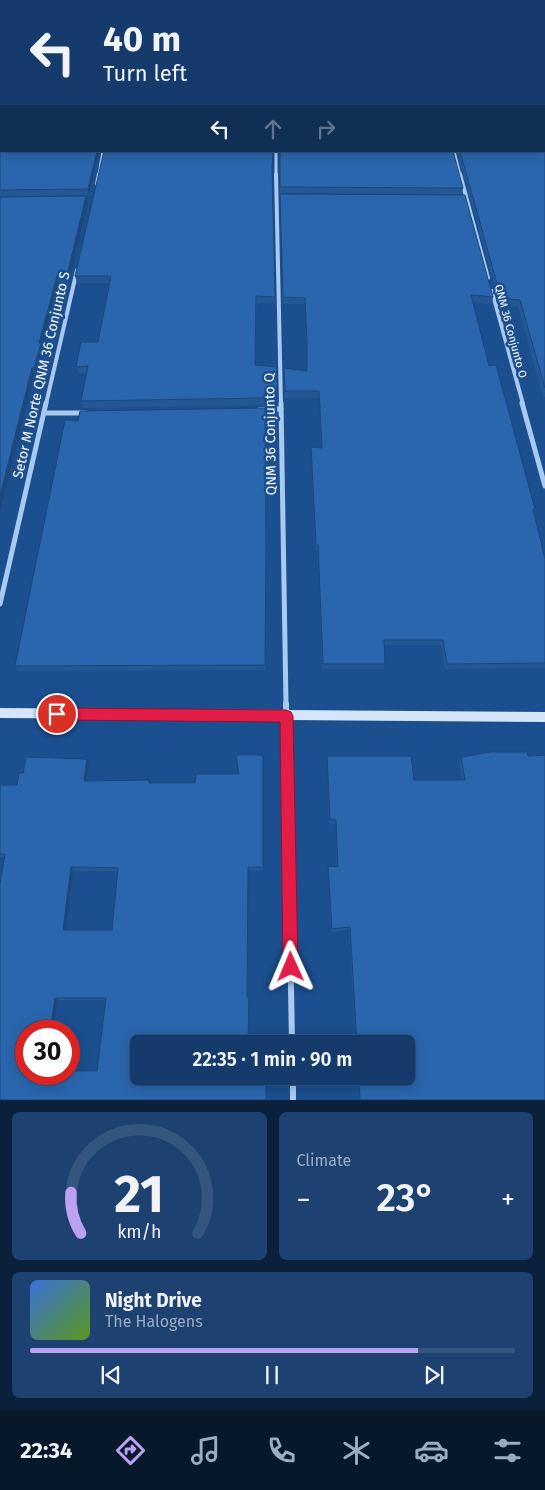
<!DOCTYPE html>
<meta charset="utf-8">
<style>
body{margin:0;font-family:"Fira Sans",sans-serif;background:#1d4271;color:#f1f3f6;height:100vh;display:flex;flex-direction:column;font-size:19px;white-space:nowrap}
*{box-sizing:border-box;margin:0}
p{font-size:16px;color:#9dadc1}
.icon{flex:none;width:28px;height:28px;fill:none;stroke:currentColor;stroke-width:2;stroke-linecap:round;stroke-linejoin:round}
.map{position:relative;height:1100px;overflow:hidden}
.sheet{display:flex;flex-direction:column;gap:12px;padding:12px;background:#0b203b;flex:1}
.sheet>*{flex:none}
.banner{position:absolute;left:0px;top:0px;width:545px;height:152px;box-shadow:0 2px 12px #0003,0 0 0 1px #33557e;background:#143b6b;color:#f1f3f6;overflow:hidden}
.speed{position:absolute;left:15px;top:1020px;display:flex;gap:10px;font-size:25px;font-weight:700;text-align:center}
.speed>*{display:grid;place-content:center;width:65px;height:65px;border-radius:50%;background:#143b6b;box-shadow:0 2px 12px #0003,0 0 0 1px #33557e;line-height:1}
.speed .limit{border:8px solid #d22;background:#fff;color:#111}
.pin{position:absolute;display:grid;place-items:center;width:42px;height:42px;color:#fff;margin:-21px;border:2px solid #fff;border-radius:50%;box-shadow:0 1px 5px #0007}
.me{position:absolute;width:55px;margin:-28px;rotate:359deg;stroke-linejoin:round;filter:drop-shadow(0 0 4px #0008)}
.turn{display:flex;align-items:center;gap:18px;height:105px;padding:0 20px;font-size:22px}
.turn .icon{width:65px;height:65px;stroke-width:2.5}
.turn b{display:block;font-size:35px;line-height:42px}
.lanes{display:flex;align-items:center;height:48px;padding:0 20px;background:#0003;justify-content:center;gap:25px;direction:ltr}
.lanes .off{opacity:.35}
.big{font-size:38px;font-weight:600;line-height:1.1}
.sheet .widget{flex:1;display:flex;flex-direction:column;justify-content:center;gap:8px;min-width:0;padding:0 18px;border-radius:8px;background:#1d4271}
.sheet .dial{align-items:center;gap:0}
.dial svg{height:130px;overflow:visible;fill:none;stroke:#33557e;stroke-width:7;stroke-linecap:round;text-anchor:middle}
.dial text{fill:#f1f3f6;stroke:none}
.song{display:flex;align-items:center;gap:15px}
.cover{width:60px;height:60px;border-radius:8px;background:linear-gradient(135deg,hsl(220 70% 55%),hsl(90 70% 35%))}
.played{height:5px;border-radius:2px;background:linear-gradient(90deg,#bca0f2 80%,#33557e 80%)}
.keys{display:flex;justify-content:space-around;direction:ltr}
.heat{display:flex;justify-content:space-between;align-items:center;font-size:28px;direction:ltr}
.sheet .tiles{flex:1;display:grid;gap:12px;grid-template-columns:1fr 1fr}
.widget:last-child{grid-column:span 2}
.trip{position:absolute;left:130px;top:1035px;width:285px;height:50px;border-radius:8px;background:#143b6b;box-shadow:0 2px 12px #0003,0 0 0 1px #33557e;font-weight:600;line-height:50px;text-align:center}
.tab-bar{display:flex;height:80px;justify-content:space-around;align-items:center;background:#08182b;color:#9dadc1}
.tab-bar .icon{width:35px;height:35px}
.tab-bar .current{color:#bca0f2}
.tab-bar b{font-size:22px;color:#f1f3f6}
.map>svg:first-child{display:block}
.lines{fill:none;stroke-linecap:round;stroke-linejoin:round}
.lane{stroke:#a9c9ee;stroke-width:2}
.street-far3{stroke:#a9c9ee;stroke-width:3}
.street-far2{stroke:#a9c9ee;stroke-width:4}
.street-far1{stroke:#a9c9ee;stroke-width:5}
.street{stroke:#a9c9ee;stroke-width:6}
.secondary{fill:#d6e6fa;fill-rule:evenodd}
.wall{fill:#245895;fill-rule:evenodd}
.shaded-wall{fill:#1d4779}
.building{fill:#2a66ad;stroke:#1d4779;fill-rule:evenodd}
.route{fill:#e11d48;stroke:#92132f}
.labels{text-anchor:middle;stroke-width:5;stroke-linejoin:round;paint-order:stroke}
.far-street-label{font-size:11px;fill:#fff;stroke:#1b4f8f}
.street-label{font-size:14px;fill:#fff;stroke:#1b4f8f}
</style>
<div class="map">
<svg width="545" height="1100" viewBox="0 0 545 1100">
<rect width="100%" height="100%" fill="#1b4f8f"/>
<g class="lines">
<!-- lane -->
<path class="lane" d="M544,67L545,70"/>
<!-- street-far3 -->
<g class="street-far3">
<path d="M276,151V175"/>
<path d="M454,151L460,175"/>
<path d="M99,175L103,151"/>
</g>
<!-- street-far2 -->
<g class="street-far2">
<path d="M276,174L281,404"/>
<path d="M460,174L488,278"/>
<path d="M97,184L99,174"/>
<path d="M492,291L523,404"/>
<path d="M46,404L77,270"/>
</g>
<!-- street-far1 -->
<g class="street-far1">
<path d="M281,403L286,705"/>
<path d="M522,403L545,486"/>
<path d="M259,410L281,409"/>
<path d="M44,413H86"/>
<path d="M0,604L46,403"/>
</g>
<!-- street -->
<g class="street">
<path d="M286,704L292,1044"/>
<path d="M293,1076V1100"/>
</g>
<!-- secondary -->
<g class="secondary">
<path d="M217,0H409L410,1H217Z"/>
<path d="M472,0H545V3L472,1Z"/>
<rect x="544" y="81" width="1" height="4"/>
<path d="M0,708L545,712V722L0,718Z"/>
</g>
</g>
<!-- wall -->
<g class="wall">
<path d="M0,0L99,151L89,195L0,196Z"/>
<path d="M545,86V397H543L518,306L500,305L457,151H544Z"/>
<path d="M274,151L272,172L275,303H257L255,365L277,367V397H265V405L83,408L81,401L86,373H78L76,367L98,342L109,283H77L75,276Z"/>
<path d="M279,151L463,188L462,194L280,193Z"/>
<path d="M280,194L493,297L492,304L473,302L489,366L535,509L534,512L545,559V668L445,669L441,645H385V664L384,669H322L318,551H315L311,454V447L321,448L319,398H285L284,368L307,371V348L305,304H283Z"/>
<path d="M86,196L88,203L69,283H58L42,347V350L36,375H34L0,513V197Z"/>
<path d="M265,408V670L18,671L15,666L78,421Z"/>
<path d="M263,755V871L248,870L139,1076L0,1100L5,857H0V785H17L23,773L89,763L87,781L150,783H195L238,774ZM73,871H118L112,930H66ZM58,1000H105L97,1071L26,1074V1031H53Z"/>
<path d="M327,756L414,780H462L459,762L461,757L545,1100H359L358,1076H406V1044H356L349,930L331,932L328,870V866L337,867L336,824H329L327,761Z"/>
</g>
<!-- shaded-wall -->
<g class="shaded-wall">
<path d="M97,151H99L89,195L88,189Z"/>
<path d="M86,196L88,203L69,283L67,276Z"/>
<path d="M57,276L58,283L42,347V350L36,375L34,368L39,343Z"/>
<path d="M32,368L34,375L0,513V496Z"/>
<path d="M87,759L89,763L86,785L84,781Z"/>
<path d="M71,867L73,871L66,932L63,930Z"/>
<path d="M55,998L58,1000L53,1031H50Z"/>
</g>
<!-- building -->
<g class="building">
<path d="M0,0H85L84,1H1V151H97L88,189L0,190V83H1V76H0Z"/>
<path d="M395,0H485V1H396Z"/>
<path d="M544,86H545V388L520,300L501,298L460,151H544Z"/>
<path d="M104,151H273L272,168L275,297L256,296L255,365L277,367V391H265V398L81,401L88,366L76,367L81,342H98L111,276H75Z"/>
<path d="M280,151H453L463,188L280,187Z"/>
<path d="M280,194L465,195L493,297L471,295L489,366L496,365L535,509H533L545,559V663L447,664L443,640H384L385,664H323L318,545L316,544L311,447L322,448L319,391H285L284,368L307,371V342L305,298L283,297Z"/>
<path d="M86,196L67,276H57L39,343H41L34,368H32L0,496V197Z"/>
<path d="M265,408L266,545L265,665L15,666L65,420L78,421L80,411Z"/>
<path d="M491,752H527L528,756L545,755V1100H360L359,1076H406V1044H357L350,927L332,929L328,866L338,867L336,820L330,819L327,756H411L414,780H465L461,757Z"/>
<path d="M236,755H263V867H248L247,997L249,996L248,1044H139V1076H266V1100H0V883L5,854H0V785H17L19,773H23L26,757L87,759L84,781L149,780V783H195L196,774H239ZM71,867L118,868L112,930H63ZM55,998H106L97,1071H69V1074H26V1031H50Z"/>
</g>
<!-- route -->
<path class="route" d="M57,708L286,710L291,712L293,716L298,967L296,972L291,974L285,972L283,967L280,722L57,720L53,718L51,714L53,710Z"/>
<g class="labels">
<!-- far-street labels -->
<g class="far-street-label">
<text transform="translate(511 331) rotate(75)" y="4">QNM 36 Conjunto O</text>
</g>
<!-- street labels -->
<g class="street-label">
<text transform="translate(41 375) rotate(-77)" y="5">Setor M Norte QNM 36 Conjunto S</text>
<text transform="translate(270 434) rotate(-91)" y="5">QNM 36 Conjunto Q</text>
</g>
</g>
</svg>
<div class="speed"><div class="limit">30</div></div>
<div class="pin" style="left:57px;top:714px;background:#d93025"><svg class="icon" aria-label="arrive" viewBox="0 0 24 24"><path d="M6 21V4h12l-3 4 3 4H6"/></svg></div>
<svg class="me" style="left:291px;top:967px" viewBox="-20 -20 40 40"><path d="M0-17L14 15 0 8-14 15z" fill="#e11d48" stroke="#fff" stroke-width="4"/></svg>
<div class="trip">22:35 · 1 min · 90 m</div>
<div class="banner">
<div class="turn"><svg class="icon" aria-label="left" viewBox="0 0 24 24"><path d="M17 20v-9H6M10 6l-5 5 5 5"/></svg><div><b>40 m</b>Turn left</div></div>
<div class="lanes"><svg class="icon" aria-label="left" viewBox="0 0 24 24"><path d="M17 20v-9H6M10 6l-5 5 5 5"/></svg><svg class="icon off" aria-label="ahead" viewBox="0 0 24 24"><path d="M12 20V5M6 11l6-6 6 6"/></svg><svg class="icon off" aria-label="right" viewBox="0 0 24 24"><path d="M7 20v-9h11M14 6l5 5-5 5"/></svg></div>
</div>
</div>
<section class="sheet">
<div class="tiles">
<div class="widget dial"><svg viewBox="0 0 100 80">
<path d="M14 69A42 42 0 1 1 86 69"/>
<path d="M14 69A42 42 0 0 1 8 44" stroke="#bca0f2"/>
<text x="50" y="56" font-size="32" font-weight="700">21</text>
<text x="50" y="72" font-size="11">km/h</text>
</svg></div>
<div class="widget"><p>Climate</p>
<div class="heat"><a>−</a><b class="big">23°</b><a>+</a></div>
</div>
<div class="widget">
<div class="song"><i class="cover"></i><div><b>Night Drive</b><p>The Halogens</p></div></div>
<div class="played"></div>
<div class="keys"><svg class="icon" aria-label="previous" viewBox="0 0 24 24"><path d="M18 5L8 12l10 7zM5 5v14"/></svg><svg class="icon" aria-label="pause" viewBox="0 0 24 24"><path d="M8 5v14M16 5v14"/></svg><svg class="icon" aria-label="next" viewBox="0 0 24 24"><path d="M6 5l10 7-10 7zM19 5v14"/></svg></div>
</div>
</div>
</section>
<nav class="tab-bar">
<b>22:34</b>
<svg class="icon current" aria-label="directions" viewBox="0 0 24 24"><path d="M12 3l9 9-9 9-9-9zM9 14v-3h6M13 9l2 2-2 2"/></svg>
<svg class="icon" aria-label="music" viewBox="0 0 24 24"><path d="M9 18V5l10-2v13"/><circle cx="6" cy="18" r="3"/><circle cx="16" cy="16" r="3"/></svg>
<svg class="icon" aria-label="phone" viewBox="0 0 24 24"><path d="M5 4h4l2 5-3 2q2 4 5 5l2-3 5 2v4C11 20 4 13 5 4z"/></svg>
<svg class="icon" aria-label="climate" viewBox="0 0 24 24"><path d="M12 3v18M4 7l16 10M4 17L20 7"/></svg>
<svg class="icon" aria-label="car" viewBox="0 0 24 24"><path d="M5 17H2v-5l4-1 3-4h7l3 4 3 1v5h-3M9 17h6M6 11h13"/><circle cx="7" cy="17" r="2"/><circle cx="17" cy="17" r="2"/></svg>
<svg class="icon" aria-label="filters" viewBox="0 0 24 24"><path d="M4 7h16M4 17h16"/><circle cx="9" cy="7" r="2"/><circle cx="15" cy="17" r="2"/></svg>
</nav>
